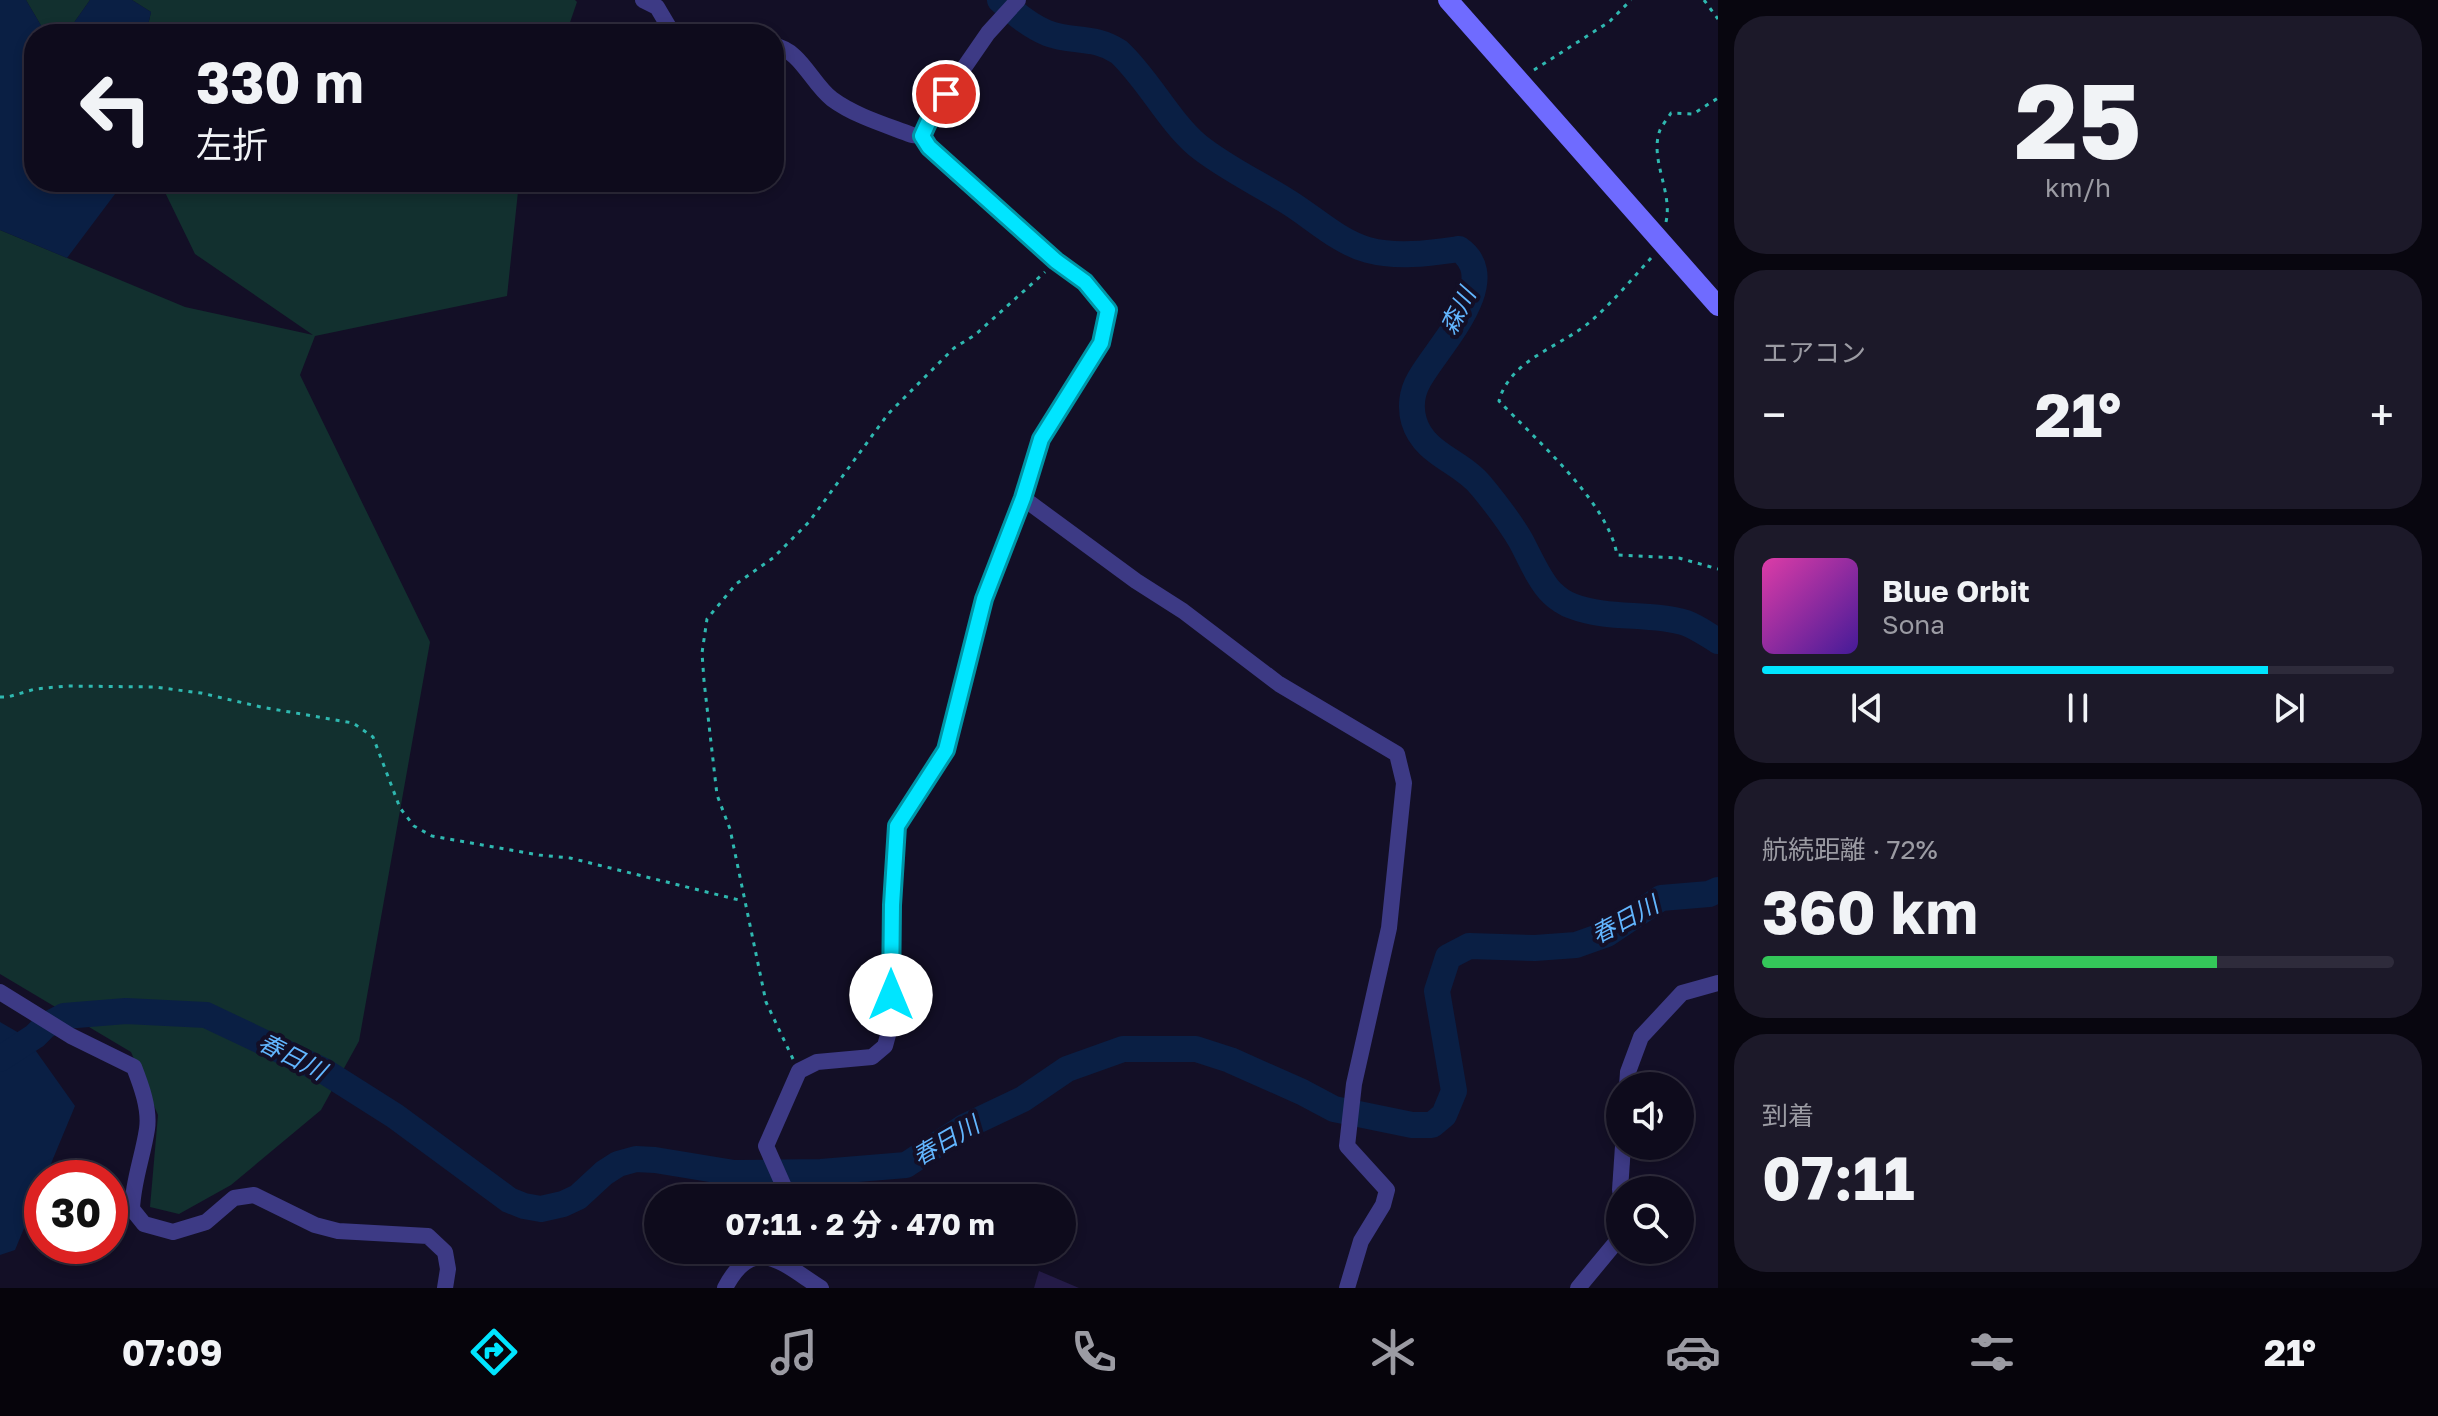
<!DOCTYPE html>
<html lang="ja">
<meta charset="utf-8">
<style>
body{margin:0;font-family:"Golos Text","Noto Sans JP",sans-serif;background:#1c1929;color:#f1f3f6;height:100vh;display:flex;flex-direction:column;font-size:30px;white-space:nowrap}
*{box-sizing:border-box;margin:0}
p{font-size:26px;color:#9b9ba3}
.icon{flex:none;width:44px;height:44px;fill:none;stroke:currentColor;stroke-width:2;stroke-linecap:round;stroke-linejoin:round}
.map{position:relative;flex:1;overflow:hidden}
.sheet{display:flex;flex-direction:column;gap:16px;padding:16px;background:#08060f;width:720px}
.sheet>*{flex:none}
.banner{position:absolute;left:24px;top:24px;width:760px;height:168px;border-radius:32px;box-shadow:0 4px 12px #0003,0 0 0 2px #2e2b3b;background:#0e0b1c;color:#f1f3f6;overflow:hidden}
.buttons{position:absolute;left:1606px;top:1072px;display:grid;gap:16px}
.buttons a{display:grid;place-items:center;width:88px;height:88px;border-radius:50%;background:#0e0b1c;box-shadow:0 4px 12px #0003,0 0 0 2px #2e2b3b;font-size:40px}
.speed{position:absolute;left:24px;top:1160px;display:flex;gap:16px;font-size:40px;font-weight:700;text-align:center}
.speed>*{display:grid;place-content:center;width:104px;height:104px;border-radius:50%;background:#0e0b1c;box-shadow:0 4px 12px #0003,0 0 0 2px #2e2b3b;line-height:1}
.speed .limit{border:12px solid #d22;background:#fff;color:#111}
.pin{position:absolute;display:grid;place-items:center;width:68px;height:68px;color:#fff;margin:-34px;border:4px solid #fff;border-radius:50%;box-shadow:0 2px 8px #0007}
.me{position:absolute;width:88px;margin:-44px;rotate:0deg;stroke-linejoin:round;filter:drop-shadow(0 0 6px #0008)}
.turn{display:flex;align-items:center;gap:28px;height:168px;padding:0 40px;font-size:36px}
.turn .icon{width:104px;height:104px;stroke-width:2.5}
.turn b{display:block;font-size:56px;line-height:68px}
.big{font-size:60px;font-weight:700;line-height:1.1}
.sheet .widget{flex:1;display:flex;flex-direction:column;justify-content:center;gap:12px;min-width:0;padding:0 28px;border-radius:32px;background:#1c1929}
.sheet .dial{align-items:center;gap:0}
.dial b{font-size:104px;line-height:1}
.song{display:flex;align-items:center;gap:24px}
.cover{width:96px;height:96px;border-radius:12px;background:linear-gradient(135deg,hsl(320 70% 55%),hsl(260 70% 35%))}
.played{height:8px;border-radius:4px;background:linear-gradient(90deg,#00e5ff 80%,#2e2b3b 80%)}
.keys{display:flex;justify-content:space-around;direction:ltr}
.heat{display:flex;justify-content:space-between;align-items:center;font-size:44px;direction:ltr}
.charge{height:12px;border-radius:6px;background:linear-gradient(90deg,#34c759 72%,#2e2b3b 0)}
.trip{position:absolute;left:644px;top:1184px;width:432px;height:80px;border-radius:40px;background:#0e0b1c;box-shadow:0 4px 12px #0003,0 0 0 2px #2e2b3b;font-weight:700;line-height:80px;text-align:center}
.dock{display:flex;height:128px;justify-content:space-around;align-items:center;background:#06040b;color:#9b9ba3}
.dock .icon{width:56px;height:56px}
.dock .current{color:#00e5ff}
.dock b{font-size:36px;color:#f1f3f6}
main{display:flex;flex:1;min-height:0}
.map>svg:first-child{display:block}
.green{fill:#12302f}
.water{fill:#0a1f44}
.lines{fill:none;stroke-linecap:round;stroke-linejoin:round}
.river{stroke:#0a1f44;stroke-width:26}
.building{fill:#241b47}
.path{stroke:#2fb8b0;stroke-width:3;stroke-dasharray:4 6;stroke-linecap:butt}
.street{stroke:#3d3a85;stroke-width:16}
.secondary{stroke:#6f6bff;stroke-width:20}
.route-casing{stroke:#0095a6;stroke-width:20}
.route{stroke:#00e5ff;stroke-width:14}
.labels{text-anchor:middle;stroke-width:8;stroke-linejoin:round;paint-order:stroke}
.water-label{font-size:24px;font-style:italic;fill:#62b6ff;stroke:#130f26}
</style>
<main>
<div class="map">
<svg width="1718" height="1288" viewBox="0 0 1718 1288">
<rect width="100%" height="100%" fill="#130f26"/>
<!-- green -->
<g class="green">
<path d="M26,0H90L66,34H46Z"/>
<path d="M132,0H575L577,2L566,34H146L151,12Z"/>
<path d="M160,182H519L507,296L315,336L300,375L430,642L359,1041L321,1110L231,1185L179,1214L150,1207L158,1115L131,1052L0,974V230L185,307L313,335L195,254Z"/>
</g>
<!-- water -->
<g class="water">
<path d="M0,0H26L46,34H34V182H124L67,258L0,230Z"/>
<path d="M90,0H132L151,12L146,34H66Z"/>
<path d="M0,1022L26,1037L75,1106L45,1178H42V1185L15,1250L0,1255Z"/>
</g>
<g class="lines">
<!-- river -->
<g class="river">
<path d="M1000,0C1013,12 1030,26 1047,33C1073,43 1093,35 1119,52C1148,79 1168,120 1197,145C1224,167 1256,182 1285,200C1312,216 1338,242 1368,250C1398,258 1430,253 1459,249C1505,281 1436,348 1419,380C1412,392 1410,407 1414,421C1424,455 1462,461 1482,487C1496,504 1510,522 1521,541C1529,556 1540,582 1552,593C1557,598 1566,604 1572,606C1608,620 1650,612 1686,623C1697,627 1708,635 1718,641"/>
<path d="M0,1059L35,1036L45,1026L64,1016L126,1011L206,1015L324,1071L395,1116L509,1200L524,1206L541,1209L563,1204L578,1197L604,1173L618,1164L636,1159L655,1160L734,1173L821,1172L906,1165L964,1127L1023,1099L1067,1069L1123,1049H1196L1230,1060L1302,1092L1334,1109L1412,1125H1432L1444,1115L1454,1091L1437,991L1448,957L1469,946L1535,948L1576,945L1607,934L1661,898L1709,894L1718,890"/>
</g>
</g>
<!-- building -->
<path class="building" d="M1039,1271L1079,1288H1034Z"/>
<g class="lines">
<!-- path -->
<g class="path">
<path d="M1704,0L1718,19"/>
<path d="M1534,70L1609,22L1631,0"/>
<path d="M1666,222C1673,192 1649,159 1660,130C1663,124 1668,118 1671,113L1693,114L1718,98"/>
<path d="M1651,258C1632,279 1612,303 1591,321C1561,347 1510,359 1499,401C1536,440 1608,502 1617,555L1679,558L1718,569"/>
<path d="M0,697H8L35,689L67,686L154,687L201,693L261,707L353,723L373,737L400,808L414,826L432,836L539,855L570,858L743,901"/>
<path d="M793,1059L766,1002L730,829L717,795L704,681L702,653L707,619L736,584L773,558L809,522L888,414L954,348L975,335L1045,272"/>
</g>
<!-- street -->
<g class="street">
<path d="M643,0L657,7L673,34"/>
<path d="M774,46C800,49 812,84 832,99C855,116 886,125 912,135L922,136"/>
<path d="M922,136L932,114L988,33L1018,0"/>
<path d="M1023,498L1136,581L1183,611L1279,684L1397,754L1404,783L1389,928L1354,1084L1347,1146L1387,1190L1383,1205L1361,1241L1347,1288"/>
<path d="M0,992L71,1036L134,1067C141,1085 150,1109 147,1129C143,1156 133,1181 132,1209L144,1224L173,1232L206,1222L234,1198L254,1195L315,1225L338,1231L428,1236L445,1252L448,1269L445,1288"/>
<path d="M1627,1086L1628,1072L1641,1037L1682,993L1718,983"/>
<path d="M1620,1190L1623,1146"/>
<path d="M789,1198L766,1146L799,1071L817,1062L872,1057L885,1046L891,1024L892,905L897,826L946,750L984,599L1023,498L1041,439L1101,343L1108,310L1085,282L1056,261L952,170L929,147L922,136"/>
<path d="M725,1288C754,1232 783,1264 821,1288"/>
<path d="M1578,1288L1617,1241L1620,1197"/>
</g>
<!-- secondary -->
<path class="secondary" d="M1448,0L1718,306"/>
</g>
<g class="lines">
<defs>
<path id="route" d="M891,995L892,905L897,826L946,750L984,599L1023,498L1041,439L1101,343L1108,310L1085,282L1056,261L929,147L922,136L932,114L946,94"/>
</defs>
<!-- route casing -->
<use href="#route" class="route-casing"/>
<!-- route -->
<use href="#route" class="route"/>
</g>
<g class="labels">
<!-- water labels -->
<g class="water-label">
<text transform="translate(1458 311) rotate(-63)" y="8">森川</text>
<text transform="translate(1625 920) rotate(-28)" y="8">春日川</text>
<text transform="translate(292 1057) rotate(27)" y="8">春日川</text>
<text transform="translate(946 1141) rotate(-30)" y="8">春日川</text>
</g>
</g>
</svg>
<div class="buttons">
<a><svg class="icon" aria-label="sound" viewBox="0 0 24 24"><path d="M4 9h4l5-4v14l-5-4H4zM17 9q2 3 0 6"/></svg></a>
<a><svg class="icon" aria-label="search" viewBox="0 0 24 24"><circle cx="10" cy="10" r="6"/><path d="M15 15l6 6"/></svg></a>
</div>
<div class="speed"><div class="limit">30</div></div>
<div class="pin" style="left:946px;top:94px;background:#d93025"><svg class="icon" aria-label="arrive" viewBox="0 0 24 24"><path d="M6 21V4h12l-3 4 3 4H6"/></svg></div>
<svg class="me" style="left:891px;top:995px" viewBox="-20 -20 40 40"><circle r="19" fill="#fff"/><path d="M0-13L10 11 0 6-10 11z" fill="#00e5ff"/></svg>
<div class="trip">07:11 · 2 分 · 470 m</div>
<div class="banner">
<div class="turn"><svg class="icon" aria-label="left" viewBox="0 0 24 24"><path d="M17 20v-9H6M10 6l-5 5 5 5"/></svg><div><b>330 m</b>左折</div></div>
</div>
</div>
<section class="sheet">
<div class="widget dial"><b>25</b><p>km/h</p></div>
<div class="widget"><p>エアコン</p>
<div class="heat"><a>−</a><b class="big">21°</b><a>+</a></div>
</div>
<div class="widget">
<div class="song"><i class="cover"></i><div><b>Blue Orbit</b><p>Sona</p></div></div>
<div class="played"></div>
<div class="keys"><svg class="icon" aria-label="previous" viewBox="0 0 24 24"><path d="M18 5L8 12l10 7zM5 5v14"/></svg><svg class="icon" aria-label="pause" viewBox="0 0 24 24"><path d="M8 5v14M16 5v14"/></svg><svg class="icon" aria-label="next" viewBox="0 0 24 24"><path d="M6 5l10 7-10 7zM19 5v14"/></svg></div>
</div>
<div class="widget"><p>航続距離 · 72%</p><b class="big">360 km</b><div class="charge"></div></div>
<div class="widget"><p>到着</p><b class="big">07:11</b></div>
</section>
</main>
<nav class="dock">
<b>07:09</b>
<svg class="icon current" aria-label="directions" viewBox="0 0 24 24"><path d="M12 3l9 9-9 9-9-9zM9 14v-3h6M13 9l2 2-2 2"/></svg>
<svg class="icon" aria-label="music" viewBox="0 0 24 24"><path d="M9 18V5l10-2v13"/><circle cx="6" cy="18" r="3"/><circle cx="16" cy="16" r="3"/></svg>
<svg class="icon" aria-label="phone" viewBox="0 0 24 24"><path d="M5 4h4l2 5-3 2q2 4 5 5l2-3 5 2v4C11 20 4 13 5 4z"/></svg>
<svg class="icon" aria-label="climate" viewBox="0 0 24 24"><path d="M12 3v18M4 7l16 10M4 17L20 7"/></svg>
<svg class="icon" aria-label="car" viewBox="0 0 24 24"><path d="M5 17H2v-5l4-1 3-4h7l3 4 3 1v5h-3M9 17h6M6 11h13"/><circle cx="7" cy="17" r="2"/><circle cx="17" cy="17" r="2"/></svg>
<svg class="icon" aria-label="filters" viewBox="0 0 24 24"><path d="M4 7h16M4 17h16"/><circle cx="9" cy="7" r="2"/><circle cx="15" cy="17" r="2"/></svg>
<b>21°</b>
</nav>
